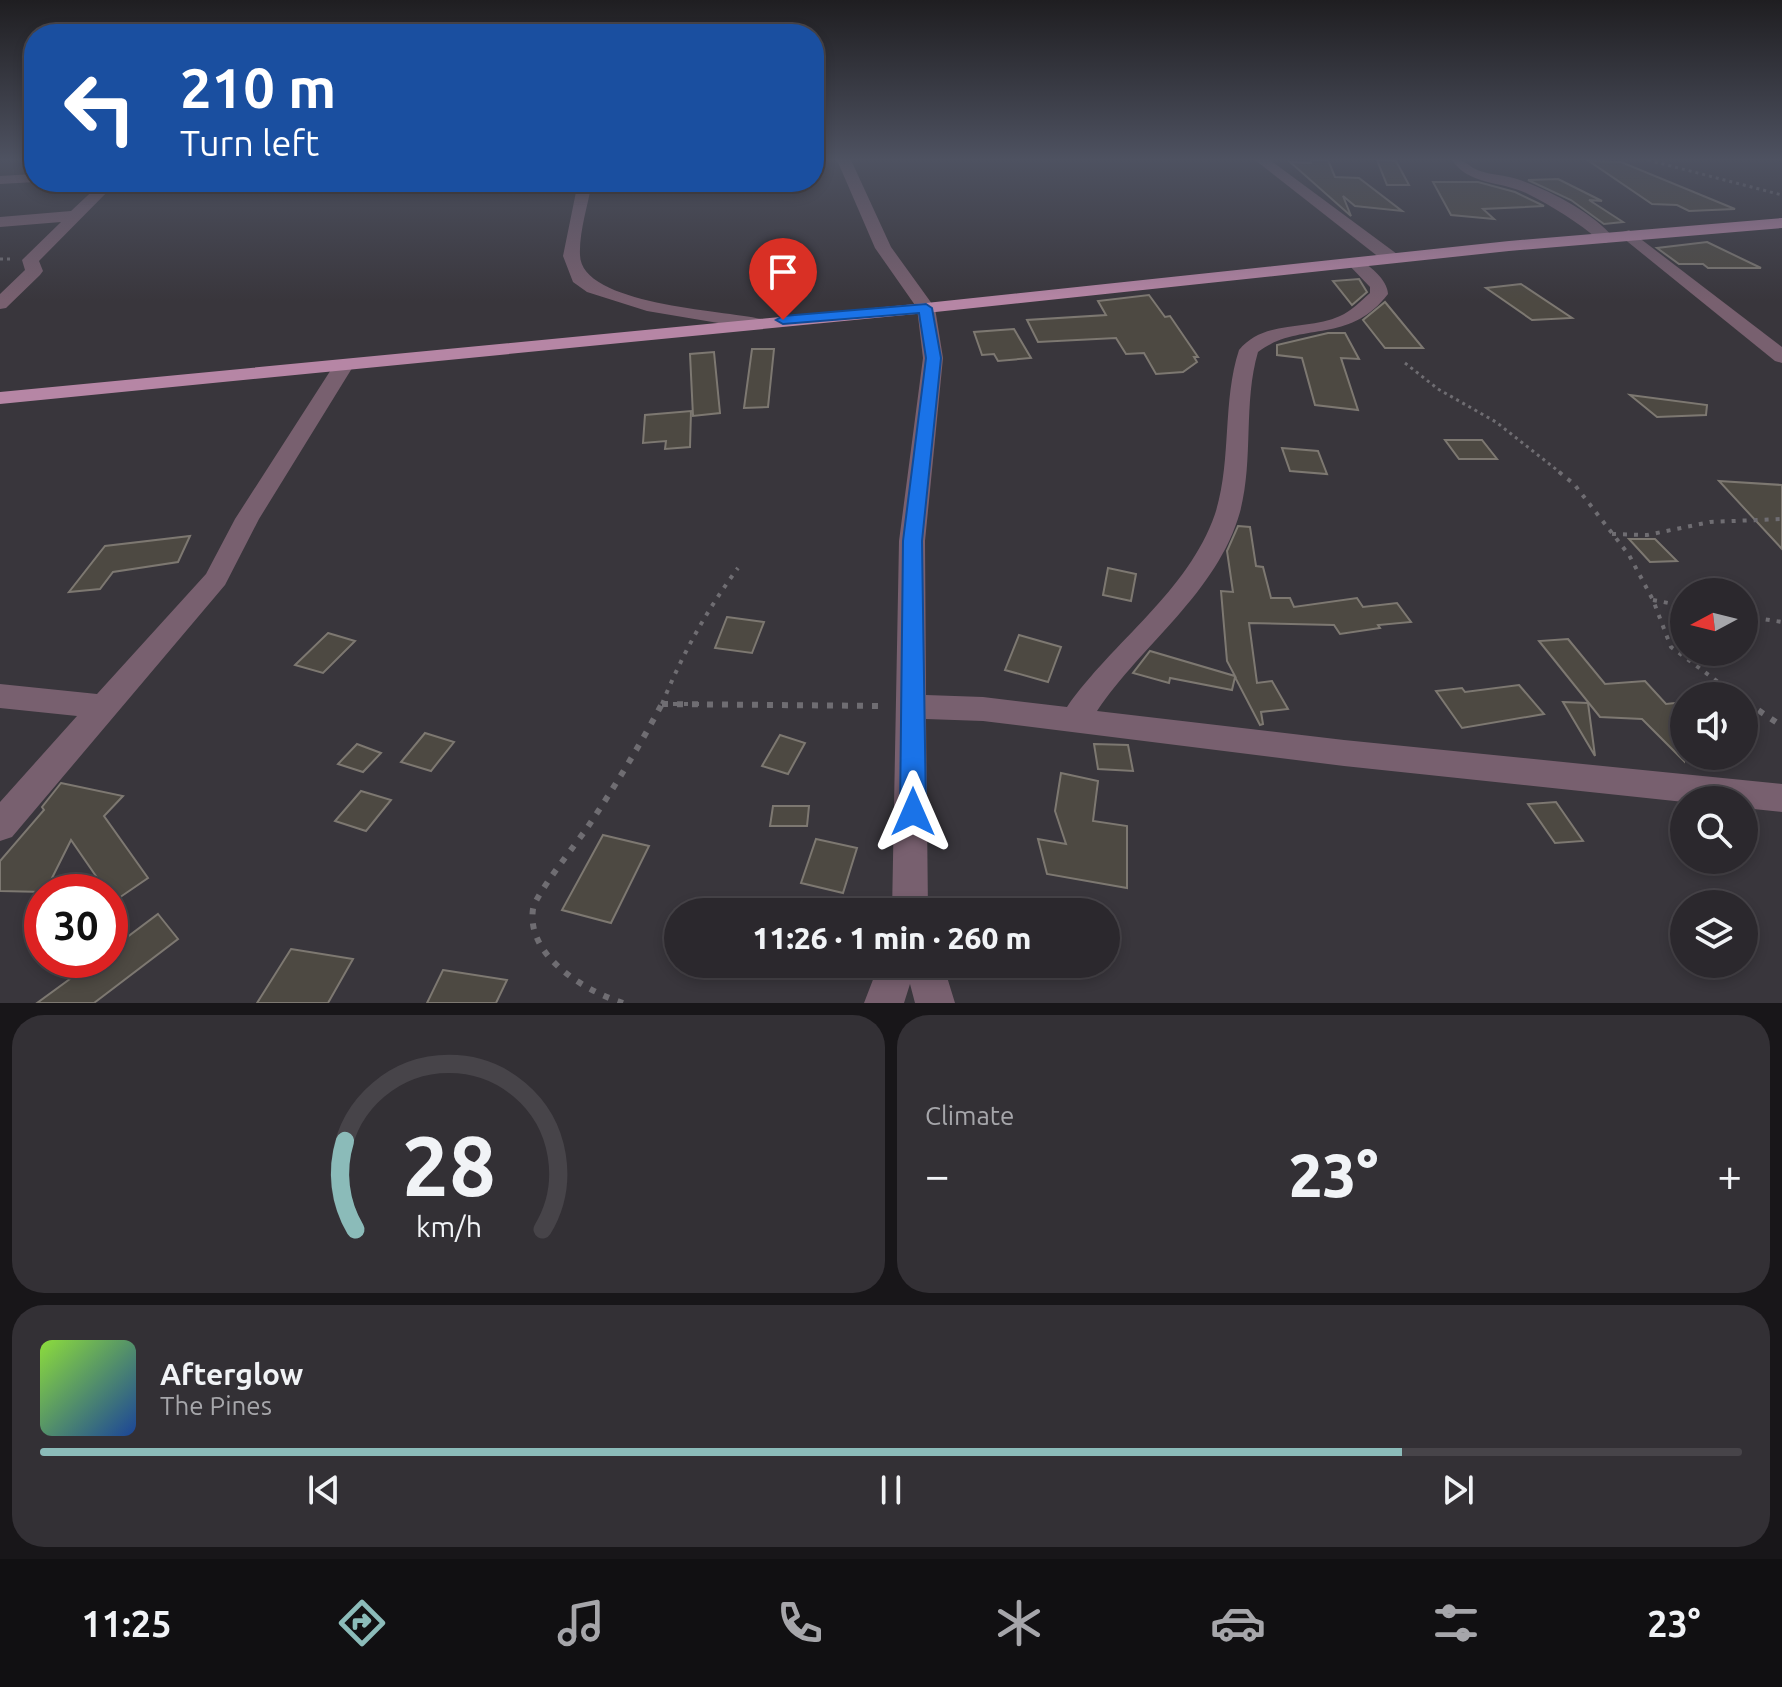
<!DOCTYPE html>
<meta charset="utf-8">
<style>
body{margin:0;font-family:Ubuntu,sans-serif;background:#333035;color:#f1f3f6;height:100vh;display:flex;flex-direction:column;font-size:30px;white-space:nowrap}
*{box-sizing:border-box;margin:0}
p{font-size:26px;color:#a6a6aa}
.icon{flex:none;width:44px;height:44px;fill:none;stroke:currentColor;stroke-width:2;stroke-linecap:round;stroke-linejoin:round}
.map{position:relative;height:1003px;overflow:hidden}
.side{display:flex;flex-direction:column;gap:12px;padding:12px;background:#181619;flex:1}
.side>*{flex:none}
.top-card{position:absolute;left:24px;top:24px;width:800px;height:168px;border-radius:32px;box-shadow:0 4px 12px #0003,0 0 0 2px #474449;background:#1a4fa0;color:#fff;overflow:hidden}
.needle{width:52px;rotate:263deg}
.buttons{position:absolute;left:1670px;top:578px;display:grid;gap:16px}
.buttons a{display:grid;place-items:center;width:88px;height:88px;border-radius:50%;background:#2b282d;box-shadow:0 4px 12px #0003,0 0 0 2px #474449;font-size:40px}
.speed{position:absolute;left:24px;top:874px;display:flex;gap:16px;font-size:40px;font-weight:700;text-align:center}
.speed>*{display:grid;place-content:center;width:104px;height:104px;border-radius:50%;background:#2b282d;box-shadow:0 4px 12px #0003,0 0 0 2px #474449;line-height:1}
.speed .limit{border:12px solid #d22;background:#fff;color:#111}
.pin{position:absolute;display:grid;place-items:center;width:68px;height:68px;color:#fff;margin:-82px -34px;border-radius:50% 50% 50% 0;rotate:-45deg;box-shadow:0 0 8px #0007}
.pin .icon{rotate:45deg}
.me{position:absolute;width:88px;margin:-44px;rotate:0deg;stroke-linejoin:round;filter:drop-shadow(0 0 6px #0008)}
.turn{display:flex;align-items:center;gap:28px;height:168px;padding:0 24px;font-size:36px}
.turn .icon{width:104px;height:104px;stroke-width:2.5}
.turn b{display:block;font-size:56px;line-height:68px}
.big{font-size:60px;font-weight:800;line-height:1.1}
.side .card{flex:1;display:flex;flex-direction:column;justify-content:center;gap:12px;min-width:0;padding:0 28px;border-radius:32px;background:#333035}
.side .dial{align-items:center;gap:0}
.dial svg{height:208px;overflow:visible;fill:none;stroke:#474449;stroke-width:7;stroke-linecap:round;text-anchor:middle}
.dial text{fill:#f1f3f6;stroke:none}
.song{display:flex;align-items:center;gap:24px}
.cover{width:96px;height:96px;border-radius:12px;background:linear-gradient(135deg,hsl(90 70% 55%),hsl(220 70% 35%))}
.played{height:8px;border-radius:4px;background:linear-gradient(90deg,#8bbbb9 80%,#474449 80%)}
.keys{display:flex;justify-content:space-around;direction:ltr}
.heat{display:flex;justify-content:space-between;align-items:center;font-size:44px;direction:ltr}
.side .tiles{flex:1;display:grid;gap:12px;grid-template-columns:1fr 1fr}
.card:last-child{grid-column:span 2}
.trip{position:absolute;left:664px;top:898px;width:456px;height:80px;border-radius:40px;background:#2b282d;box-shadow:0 4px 12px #0003,0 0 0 2px #474449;font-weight:800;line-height:80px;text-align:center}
.tab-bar{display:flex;height:128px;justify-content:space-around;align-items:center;background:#111012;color:#a6a6aa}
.tab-bar .icon{width:56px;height:56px}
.tab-bar .active{color:#8bbbb9}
.tab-bar b{font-size:36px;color:#f1f3f6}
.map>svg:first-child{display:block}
.building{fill:#4d4942;stroke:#7d7871;stroke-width:2}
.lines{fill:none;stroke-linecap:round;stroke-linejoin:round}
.path-far2{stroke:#6f6d72;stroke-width:3;stroke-dasharray:3 4;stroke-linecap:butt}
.path-far1{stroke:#6f6d72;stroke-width:4;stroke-dasharray:4 7;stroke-linecap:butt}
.path{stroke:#6f6d72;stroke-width:6;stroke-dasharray:6 9;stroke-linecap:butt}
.minor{fill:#78606f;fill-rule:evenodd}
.major{fill:#b686a5;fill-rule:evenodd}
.route{fill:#1a73e8;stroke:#114b97;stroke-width:2}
</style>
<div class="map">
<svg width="1782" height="1003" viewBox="0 0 1782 1003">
<rect width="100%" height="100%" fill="#39363c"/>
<!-- building -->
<g class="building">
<path d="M1311,160H1328L1335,177L1359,178L1402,211L1355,206L1343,196L1351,216L1290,162L1311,163Z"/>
<path d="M1377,160L1396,161L1409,185H1387Z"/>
<path d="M1589,161L1621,162L1735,209L1689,211L1677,205L1652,204Z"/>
<path d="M1558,179L1602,201L1589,200L1623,222L1604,224L1571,200L1528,180Z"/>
<path d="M1433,182H1478L1515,192L1544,206L1483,209L1494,219L1451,215Z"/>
<path d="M1707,242L1761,268H1708L1703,264H1679L1657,248Z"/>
<path d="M1359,279L1367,292L1352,305L1333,281Z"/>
<path d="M1521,284L1572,318L1532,320L1486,288Z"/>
<path d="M1149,295L1165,317L1170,316L1198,357H1194L1197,362L1183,372L1156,374L1144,353L1126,354L1116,338L1038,342L1027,320L1106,315L1098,301Z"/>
<path d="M1385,302L1423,348H1385L1363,320Z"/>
<path d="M1014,329L1031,358L998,361L994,354L982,355L974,332Z"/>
<path d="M1328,333H1345L1359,359L1341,358L1358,410L1315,405L1302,358L1277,355V345Z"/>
<path d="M752,349H774L768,407L744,408Z"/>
<path d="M714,352L720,413L693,416L690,354Z"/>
<path d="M1630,395L1707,405L1706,415L1657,417Z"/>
<path d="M691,411L690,447L665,449L666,441L643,443L645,415Z"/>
<path d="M1445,440H1482L1497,459H1459Z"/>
<path d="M1282,448L1318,451L1327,474L1290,471Z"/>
<path d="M1719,481L1782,485V549Z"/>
<path d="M1238,526L1250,527L1256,566L1263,567L1271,598H1290L1294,607L1357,598L1363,607L1397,603L1411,622L1378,625L1380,628L1340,634L1334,625L1249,623L1257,683L1272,681L1288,709L1261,712L1263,724L1260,725L1235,677L1232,690L1170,678L1169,683L1133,673L1150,651L1235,676L1227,661L1221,591L1233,592L1227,551Z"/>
<path d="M190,536L178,562L113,572L100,589L69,592L105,546Z"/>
<path d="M1629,539H1655L1677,561L1650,562Z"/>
<path d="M1108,568L1136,574L1131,601L1103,595Z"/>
<path d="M727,617L764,622L752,653L715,648Z"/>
<path d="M328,633L355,641L323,673L295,665Z"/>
<path d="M1019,635L1061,647L1048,682L1005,670Z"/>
<path d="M1568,639L1605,684L1645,681L1666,704L1684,702V761L1642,719L1600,717L1539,641Z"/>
<path d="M1519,685L1544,714L1462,728L1436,691L1462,688L1465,692Z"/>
<path d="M1563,702L1588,703L1595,756Z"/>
<path d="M425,733L454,742L431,771L401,762Z"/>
<path d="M780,735L805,743L788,774L762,766Z"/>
<path d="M357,744L381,753L363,772L338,764Z"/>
<path d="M1094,744L1128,745L1133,771L1098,769Z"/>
<path d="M1061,773L1098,781L1093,821L1127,826V888L1047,874L1038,839L1066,844L1055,811Z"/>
<path d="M61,783L123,796L104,816L148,878L113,902L110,892H107L71,840L45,892L0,891V861L44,810L42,807Z"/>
<path d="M361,791L391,800L366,831L335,821Z"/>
<path d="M1556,802L1583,841L1555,843L1528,804Z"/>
<path d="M773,806H809L807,826H770Z"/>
<path d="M603,835L649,846L611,923L562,910Z"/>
<path d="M816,839L857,848L843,893L801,883Z"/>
<path d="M158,914L178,939L94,1003H37L96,960H110V950Z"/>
<path d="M291,949L353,959L328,1003H257Z"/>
<path d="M443,970L507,980L496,1003H427Z"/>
</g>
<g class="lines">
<!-- path-far2 -->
<g class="path-far2">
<path d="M1648,160L1782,195"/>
<path d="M0,259H14"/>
<path d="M1405,363L1438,389L1496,422L1562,474"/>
</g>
<!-- path-far1 -->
<g class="path-far1">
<path d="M1559,472L1574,484L1629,555L1653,600L1671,647L1737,696"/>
<path d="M1612,534L1647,535L1710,522L1780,519"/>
<path d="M1653,600L1684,606"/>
<path d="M1744,616L1782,622"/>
<path d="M1744,701L1749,704"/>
<path d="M662,704H703"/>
<path d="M662,704C682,655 706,611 738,568"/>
</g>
<!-- path -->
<g class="path">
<path d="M1746,702L1782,726"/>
<path d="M662,704L884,706"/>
<path d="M623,1003C585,991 526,956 533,909C535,895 576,844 587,828C614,788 640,745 663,702"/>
</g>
<!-- minor -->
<g class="minor">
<path d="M837,160H851L891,247L935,308L943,358L925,541L926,695L983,697L1067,707C1113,641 1188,592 1215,514C1232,462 1222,402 1239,350C1264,319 1308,331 1340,316C1351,311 1361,301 1370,293V287L1347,263L1355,258C1368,263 1388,280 1388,294C1348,346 1300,320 1258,352C1243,403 1254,460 1240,512C1217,593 1143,643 1097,711L1344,740L1782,784V812L1744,808V800L1684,802L1344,766L983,721L926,719L928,912H892L899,541L923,358L917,308L875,248Z"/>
<path d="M1255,160H1270L1397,254L1399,258L1397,262H1385Z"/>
<path d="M1452,160C1469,160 1466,166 1480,171C1492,175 1505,175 1517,179C1549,190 1592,212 1614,238L1606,243L1600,241C1578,222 1552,206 1526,193C1501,181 1468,185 1452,160Z"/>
<path d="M34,174L35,182L0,184V176Z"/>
<path d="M102,182H117L39,261L43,271L40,275L6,308L0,309V294L25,270L22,260L61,222L0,227V217L71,211Z"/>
<path d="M578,182H592C588,205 579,232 580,255C581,305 723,310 761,319L763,323L761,327L754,329L647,311L587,292L573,282L563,256Z"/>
<path d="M1629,230L1782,347V363L1775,361L1623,238V232Z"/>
<path d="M344,359L354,365L259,519L225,585L12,837L0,841V802L77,716L0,708V684L97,694L206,574L235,519L334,365Z"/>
<path d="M879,964H943L955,1003H915L910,984L904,1003H864Z"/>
</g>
<!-- major -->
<path class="major" d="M1782,218V228L1509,251L926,313L0,404V392L926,303L1509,241Z"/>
</g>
<!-- sky -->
<linearGradient id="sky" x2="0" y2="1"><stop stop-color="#1f1e21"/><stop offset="0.53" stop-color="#4e5261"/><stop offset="1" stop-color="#4e5261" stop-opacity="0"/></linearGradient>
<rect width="1782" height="301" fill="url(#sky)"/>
<!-- route -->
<path class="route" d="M926,304L932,308L941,358L922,541L926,812L922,820L913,824L904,820L900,812L903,541L926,358L919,313L783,324L776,320L783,316Z"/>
</svg>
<div class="buttons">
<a><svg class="needle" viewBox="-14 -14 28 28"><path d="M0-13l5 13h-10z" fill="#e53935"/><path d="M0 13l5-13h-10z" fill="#a6a6aa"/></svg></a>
<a><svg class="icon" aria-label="sound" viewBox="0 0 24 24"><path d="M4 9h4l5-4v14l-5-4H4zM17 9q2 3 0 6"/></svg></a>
<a><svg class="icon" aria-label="search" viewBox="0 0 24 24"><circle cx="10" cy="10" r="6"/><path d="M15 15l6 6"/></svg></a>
<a><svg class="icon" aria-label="layers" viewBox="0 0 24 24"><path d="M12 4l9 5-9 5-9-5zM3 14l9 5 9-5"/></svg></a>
</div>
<div class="speed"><div class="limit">30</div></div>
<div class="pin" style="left:783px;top:320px;background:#d93025"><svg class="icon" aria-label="arrive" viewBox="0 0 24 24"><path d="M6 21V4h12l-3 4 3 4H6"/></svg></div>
<svg class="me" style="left:913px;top:812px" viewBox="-20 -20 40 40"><path d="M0-17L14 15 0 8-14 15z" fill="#1a73e8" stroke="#fff" stroke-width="4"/></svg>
<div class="trip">11:26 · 1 min · 260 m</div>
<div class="top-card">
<div class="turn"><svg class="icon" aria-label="left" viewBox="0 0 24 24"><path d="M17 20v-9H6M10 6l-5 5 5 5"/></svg><div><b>210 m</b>Turn left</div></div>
</div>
</div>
<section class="side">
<div class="tiles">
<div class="card dial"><svg viewBox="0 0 100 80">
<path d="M14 69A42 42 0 1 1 86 69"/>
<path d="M14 69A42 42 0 0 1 10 35" stroke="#8bbbb9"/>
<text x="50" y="56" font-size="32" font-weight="700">28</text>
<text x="50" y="72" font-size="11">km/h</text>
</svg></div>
<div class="card"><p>Climate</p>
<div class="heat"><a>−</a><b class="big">23°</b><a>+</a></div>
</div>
<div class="card">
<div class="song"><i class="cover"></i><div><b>Afterglow</b><p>The Pines</p></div></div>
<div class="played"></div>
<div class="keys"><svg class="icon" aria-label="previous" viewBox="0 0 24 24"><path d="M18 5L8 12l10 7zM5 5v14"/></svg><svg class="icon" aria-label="pause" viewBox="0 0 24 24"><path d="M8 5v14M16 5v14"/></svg><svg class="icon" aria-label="next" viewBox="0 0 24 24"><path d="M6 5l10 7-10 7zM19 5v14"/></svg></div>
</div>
</div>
</section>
<nav class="tab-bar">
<b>11:25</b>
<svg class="icon active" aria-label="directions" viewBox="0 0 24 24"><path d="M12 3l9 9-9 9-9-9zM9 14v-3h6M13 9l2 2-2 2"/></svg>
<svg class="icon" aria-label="music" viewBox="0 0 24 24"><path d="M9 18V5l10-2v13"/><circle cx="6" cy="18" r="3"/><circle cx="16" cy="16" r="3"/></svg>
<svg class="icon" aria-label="phone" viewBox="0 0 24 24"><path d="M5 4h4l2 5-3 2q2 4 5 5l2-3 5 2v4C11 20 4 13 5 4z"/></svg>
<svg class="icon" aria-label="climate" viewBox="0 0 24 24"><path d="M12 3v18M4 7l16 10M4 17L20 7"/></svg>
<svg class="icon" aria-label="car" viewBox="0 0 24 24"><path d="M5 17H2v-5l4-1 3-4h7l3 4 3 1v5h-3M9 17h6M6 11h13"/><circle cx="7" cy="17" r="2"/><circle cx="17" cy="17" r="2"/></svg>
<svg class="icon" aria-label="filters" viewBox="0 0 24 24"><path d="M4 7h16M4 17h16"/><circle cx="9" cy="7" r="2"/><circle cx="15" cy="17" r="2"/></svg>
<b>23°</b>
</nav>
